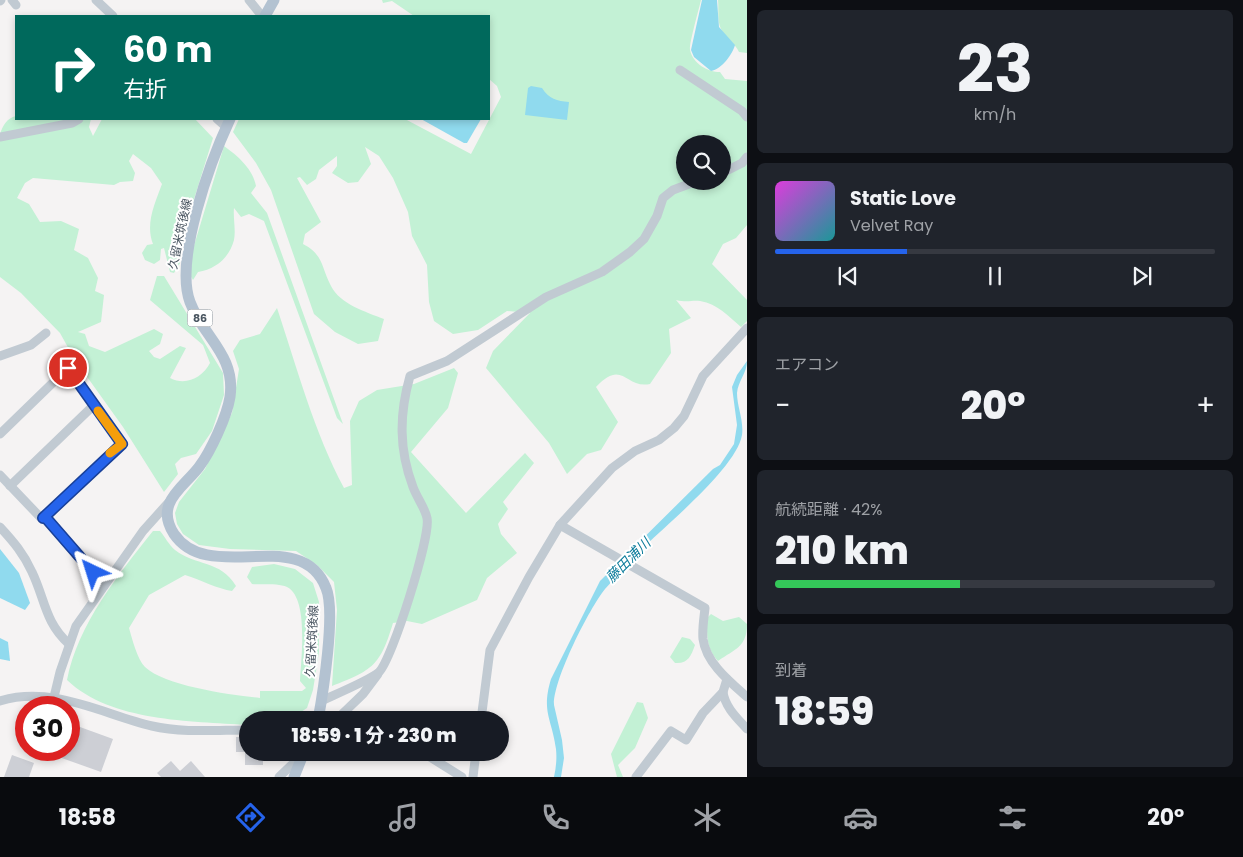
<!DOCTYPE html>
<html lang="ja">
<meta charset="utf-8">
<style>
body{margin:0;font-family:Poppins,"Noto Sans JP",sans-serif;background:#20242c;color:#f1f3f6;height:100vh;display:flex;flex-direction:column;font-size:19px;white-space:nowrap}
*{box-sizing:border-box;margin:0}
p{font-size:16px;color:#9ea1a6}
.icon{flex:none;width:28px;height:28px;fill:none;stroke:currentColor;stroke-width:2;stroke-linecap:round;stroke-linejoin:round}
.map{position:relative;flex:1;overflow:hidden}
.drawer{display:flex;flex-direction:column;gap:10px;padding:10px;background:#0d0f14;width:496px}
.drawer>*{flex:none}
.guide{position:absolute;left:15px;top:15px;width:475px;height:105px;border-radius:0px;box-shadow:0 2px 8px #0003;background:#00695c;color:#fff;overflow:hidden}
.controls{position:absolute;left:676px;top:135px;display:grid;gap:10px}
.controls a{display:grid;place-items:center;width:55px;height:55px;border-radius:50%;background:#171b24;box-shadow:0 2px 8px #0003;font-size:25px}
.speed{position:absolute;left:15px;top:696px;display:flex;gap:10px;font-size:25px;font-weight:700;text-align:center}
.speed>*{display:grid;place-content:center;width:65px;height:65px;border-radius:50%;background:#171b24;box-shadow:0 2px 8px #0003;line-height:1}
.speed .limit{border:8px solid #d22;background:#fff;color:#111}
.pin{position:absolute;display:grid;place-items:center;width:42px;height:42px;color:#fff;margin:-21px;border:2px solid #fff;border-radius:50%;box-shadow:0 1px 5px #0007}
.me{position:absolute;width:55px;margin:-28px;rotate:319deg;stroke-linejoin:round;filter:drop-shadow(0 0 4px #0008)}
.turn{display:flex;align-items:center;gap:18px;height:105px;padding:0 25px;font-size:22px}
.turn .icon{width:65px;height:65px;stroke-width:2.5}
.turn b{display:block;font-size:35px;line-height:42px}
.big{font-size:38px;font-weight:800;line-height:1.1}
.drawer .widget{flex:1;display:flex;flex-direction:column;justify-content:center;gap:8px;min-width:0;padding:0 18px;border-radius:8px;background:#20242c}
.drawer .dial{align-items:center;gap:0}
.dial b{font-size:65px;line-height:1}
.song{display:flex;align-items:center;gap:15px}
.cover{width:60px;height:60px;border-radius:8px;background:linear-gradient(135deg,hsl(300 70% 55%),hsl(180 70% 35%))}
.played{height:5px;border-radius:2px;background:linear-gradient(90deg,#2563eb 30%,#363941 30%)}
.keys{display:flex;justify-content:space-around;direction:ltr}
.heat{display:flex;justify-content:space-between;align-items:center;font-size:28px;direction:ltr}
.charge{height:8px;border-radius:4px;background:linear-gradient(90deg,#34c759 42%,#363941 0)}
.trip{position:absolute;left:239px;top:711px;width:270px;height:50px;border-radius:25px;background:#171b24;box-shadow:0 2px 8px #0003;font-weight:800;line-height:50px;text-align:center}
.tab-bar{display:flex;height:80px;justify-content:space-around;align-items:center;background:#090b0e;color:#9ea1a6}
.tab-bar .icon{width:35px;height:35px}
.tab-bar .current{color:#2563eb}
.tab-bar b{font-size:22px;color:#f1f3f6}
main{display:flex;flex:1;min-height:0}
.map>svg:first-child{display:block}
.green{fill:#c3f1d5;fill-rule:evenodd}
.water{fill:#90daee}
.building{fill:#cdcfd5}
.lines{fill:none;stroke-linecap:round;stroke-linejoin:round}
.minor{stroke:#c1cad2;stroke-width:9}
.major{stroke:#b3c2d1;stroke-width:11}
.route-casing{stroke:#184099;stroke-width:12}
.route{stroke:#2563eb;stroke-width:9}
.slow{stroke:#f59e0b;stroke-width:9}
.labels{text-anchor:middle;stroke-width:4;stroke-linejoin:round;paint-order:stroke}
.shield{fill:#fff;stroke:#808990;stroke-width:1}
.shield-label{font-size:11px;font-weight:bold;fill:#4a5661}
.street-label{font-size:12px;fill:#4a5661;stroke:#fff}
.water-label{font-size:14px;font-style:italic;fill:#0c7c9b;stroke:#fff}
</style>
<main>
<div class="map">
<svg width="747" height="777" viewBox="0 0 747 777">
<rect width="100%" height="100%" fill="#f5f3f3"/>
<!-- green -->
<g class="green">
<path d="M382,0H701C699,9 689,44 690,50C693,64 708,72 720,72L725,79L747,81V225L736,238L723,244L712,264L747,300V321L741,327C728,316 718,304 700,301C691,300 688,303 676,300L691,318L669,329L671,353L650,384C625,389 623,358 596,387L618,422L601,450L587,454L567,474L549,443L486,368L493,351L530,313L507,311L478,330L453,334L434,321L429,302L427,265L412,236L408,212L393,178L379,156L365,147L371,164L358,182L348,183L332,173L337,166V156L319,170L316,179L307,185L300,177L297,178L321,222L305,234L303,244C324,255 321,267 331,286C340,304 366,312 384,319L378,341L358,344L335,332L314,314L271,190L256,163L233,132L239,119H405L471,154L501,97L497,86L489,79V16H414L392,1L383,3ZM685,144H722V181H685Z"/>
<path d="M718,0H747V53L739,52C735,43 726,38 721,29C717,21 719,9 718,0Z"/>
<path d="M16,116V119H91L89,127L93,136L102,119H195L213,138L181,241L180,263L174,273L170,272L164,248L161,249L160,260L154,264L145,260L142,253L147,245L153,244C145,224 155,203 162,184L151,168L133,154L129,161L135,173L133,181L120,182L114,185L33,178L25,183L17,198L29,204L40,222L61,221L79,229L74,250L88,258L98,278L95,291L104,295L101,322L78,332L85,334L89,346L105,352L154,329L163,334L160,344L149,351L154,357L160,359L180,346L186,348L170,378C186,386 202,378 210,363L203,345L150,300L157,276H164L223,373L224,395L212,431L196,454L181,458L175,464L178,474L164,492L123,427L75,360L60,333L21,293L0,277V134C3,125 7,118 16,116Z"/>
<path d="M224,146C238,156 253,169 256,186L251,193L267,213L343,424L337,418L264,221L249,214L241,217L234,208C233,218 236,230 234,240C229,258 216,269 198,272L193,280L189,273L190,259Z"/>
<path d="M277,308C297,368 314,432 344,488L352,485L350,421L359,401L377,390L414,384L454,368L458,373L448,408L411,452L466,513L525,453L534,463L503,502L508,509L498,524L501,534L517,553L487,578L477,600L422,624L407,621L393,623C380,666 373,670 332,686L337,610L334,582L317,565L296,551L230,549L199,545L183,534L177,524L175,513L179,502L205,469L232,413L239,369L233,351L240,340L260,334Z"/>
<path d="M153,531H160C165,537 169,545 175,550C195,566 221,560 236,586L232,591C218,589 201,580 185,575L149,595L129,628C132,638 137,659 145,667C165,686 231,695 260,698V691H302L306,688L300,681C301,659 309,598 287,587C278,583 262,585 252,584L247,577L252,567L274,564L295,569L313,583L319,602V652L313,690L307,708L301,712L300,720H248L247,725C191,721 111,722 67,680C78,624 118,575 153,531Z"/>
<path d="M711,614L723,621L739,617L747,624C747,647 735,649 718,661C706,648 707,635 707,618Z"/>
<path d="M682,637L690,639L695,645C691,656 688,664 675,663L670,657Z"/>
<path d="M637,702L643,703L648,718L635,748L618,765L623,777H617L611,754Z"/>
</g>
<!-- water -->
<g class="water">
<path d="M702,0H717L719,27L735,45C732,55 722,69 711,71L694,57L691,50Z"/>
<path d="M531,86L542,88C549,99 557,101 569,102L567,120L525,115L528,88Z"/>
<path d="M421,119H481L467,143H464Z"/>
<path d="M747,361C747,373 738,381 737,393C737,407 744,420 742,435C737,466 671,521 646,545L647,548C633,561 618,574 605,589C589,609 553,680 554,705L562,740L564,758L561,777H554C556,768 557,759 556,749C552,719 541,712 551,679L600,581L713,469L720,465L734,444L737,425L732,387L737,375Z"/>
<path d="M0,549L19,573L30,603L25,610L0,598Z"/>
<path d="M0,638L8,642L10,661L0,659Z"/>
</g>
<!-- building -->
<g class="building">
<path d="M69,723L113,739L101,772L42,751L69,750Z"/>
<rect x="236" y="737" width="12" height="15"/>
<rect x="245" y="752" width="18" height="13"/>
<path d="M12,755L34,763L29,777H4Z"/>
<path d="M171,761L180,771L191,761L205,777H161L157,773Z"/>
</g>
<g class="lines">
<!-- minor -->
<g class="minor">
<path d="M12,0L16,5"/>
<path d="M96,0L113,16"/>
<path d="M249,0L262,16"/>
<path d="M0,1L1,0"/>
<path d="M680,70L742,111L747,117"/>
<path d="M217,119L226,127"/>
<path d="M0,137L72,123L79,119"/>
<path d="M722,173L742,163L747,157"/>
<path d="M0,356L31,345L46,333"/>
<path d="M0,434L68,368L122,444L43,518"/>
<path d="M0,475L40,517L46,518L104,586"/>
<path d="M10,486L94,405"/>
<path d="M560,525L705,608C704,618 702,629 703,639C706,663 730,682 747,697"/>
<path d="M0,527C13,541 24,554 32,572C45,599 45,623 69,644"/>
<path d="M723,692C725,707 737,718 747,729"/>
<path d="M54,697L60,672L76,626L143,531L169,502"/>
<path d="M0,701C53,685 102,714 152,726C182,733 217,730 248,730"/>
<path d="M321,701C334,695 370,680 379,672C392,660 431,536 427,518C425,508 417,498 413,487C399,450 399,415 410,376L447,361L546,297L602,272L630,252L644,239L657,216L663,198L673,190L697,181"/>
<path d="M336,720L363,694L378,674"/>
<path d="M481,720L490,650L529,577L560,525L612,468L635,451L659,440L674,428L684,416L703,376L747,328"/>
<path d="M422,752L462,777"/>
<path d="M279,777L302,755"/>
<path d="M473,777L476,752"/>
<path d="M636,777L671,731L686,740L703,713L723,692L727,679"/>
</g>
<!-- major -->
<g class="major">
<path d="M265,16L274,0"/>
<path d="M230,119C211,160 174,259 190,302C203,337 236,355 230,397C227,416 211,451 199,467C183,488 154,503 174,534C209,586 301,524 326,588C336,611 323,693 318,720"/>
<path d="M294,777L304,752"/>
</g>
</g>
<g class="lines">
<defs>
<path id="route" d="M68,368L122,444L43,518H46L93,572"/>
</defs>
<!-- route casing -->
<use href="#route" class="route-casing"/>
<!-- route -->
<use href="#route" class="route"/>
<!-- slow -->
<path class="slow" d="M98,411L122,444L110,453"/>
</g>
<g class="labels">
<!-- shield labels -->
<rect class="shield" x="187.5" y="309.5" width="25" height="17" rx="4"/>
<g class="shield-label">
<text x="200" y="322">86</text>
</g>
<!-- street labels -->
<g class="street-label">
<text transform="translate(180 234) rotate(-78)" y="4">久留米筑後線</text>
<text transform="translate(312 641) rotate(-87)" y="4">久留米筑後線</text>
</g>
<!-- water labels -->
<g class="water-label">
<text transform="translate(628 560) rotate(-45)" y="5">藤田浦川</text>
</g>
</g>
</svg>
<div class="controls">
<a><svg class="icon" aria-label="search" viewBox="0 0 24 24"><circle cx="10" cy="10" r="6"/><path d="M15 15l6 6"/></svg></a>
</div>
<div class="speed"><div class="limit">30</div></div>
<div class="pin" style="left:68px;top:368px;background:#d93025"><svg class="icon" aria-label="arrive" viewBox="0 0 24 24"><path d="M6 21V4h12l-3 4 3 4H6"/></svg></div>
<svg class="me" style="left:93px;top:572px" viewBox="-20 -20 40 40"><path d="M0-17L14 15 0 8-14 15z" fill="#2563eb" stroke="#fff" stroke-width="4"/></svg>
<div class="trip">18:59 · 1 分 · 230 m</div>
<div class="guide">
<div class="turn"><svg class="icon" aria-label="right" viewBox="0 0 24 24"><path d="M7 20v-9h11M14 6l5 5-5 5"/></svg><div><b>60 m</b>右折</div></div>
</div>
</div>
<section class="drawer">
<div class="widget dial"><b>23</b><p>km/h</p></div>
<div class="widget">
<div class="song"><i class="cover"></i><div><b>Static Love</b><p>Velvet Ray</p></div></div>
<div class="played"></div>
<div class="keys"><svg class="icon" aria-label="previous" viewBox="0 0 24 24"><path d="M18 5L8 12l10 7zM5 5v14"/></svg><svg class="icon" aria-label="pause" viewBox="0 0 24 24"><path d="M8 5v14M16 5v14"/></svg><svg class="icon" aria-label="next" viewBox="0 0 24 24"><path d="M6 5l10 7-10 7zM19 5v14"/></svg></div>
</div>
<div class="widget"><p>エアコン</p>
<div class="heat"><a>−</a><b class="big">20°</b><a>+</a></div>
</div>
<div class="widget"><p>航続距離 · 42%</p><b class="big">210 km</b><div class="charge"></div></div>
<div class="widget"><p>到着</p><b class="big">18:59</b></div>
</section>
</main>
<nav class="tab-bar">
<b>18:58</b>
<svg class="icon current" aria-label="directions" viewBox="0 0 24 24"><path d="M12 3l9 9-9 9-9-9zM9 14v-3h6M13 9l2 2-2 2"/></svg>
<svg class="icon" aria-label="music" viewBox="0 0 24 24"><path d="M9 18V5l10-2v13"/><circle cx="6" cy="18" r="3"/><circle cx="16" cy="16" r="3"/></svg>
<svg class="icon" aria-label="phone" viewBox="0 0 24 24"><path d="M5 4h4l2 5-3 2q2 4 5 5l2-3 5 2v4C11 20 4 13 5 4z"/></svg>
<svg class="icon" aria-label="climate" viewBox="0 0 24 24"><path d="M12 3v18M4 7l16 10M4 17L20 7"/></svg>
<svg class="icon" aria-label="car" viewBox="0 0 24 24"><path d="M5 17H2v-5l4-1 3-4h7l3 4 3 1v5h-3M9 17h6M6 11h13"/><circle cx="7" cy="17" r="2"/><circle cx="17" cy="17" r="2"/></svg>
<svg class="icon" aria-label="filters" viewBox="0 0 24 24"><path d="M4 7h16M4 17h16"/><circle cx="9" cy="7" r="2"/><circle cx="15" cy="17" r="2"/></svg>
<b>20°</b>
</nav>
